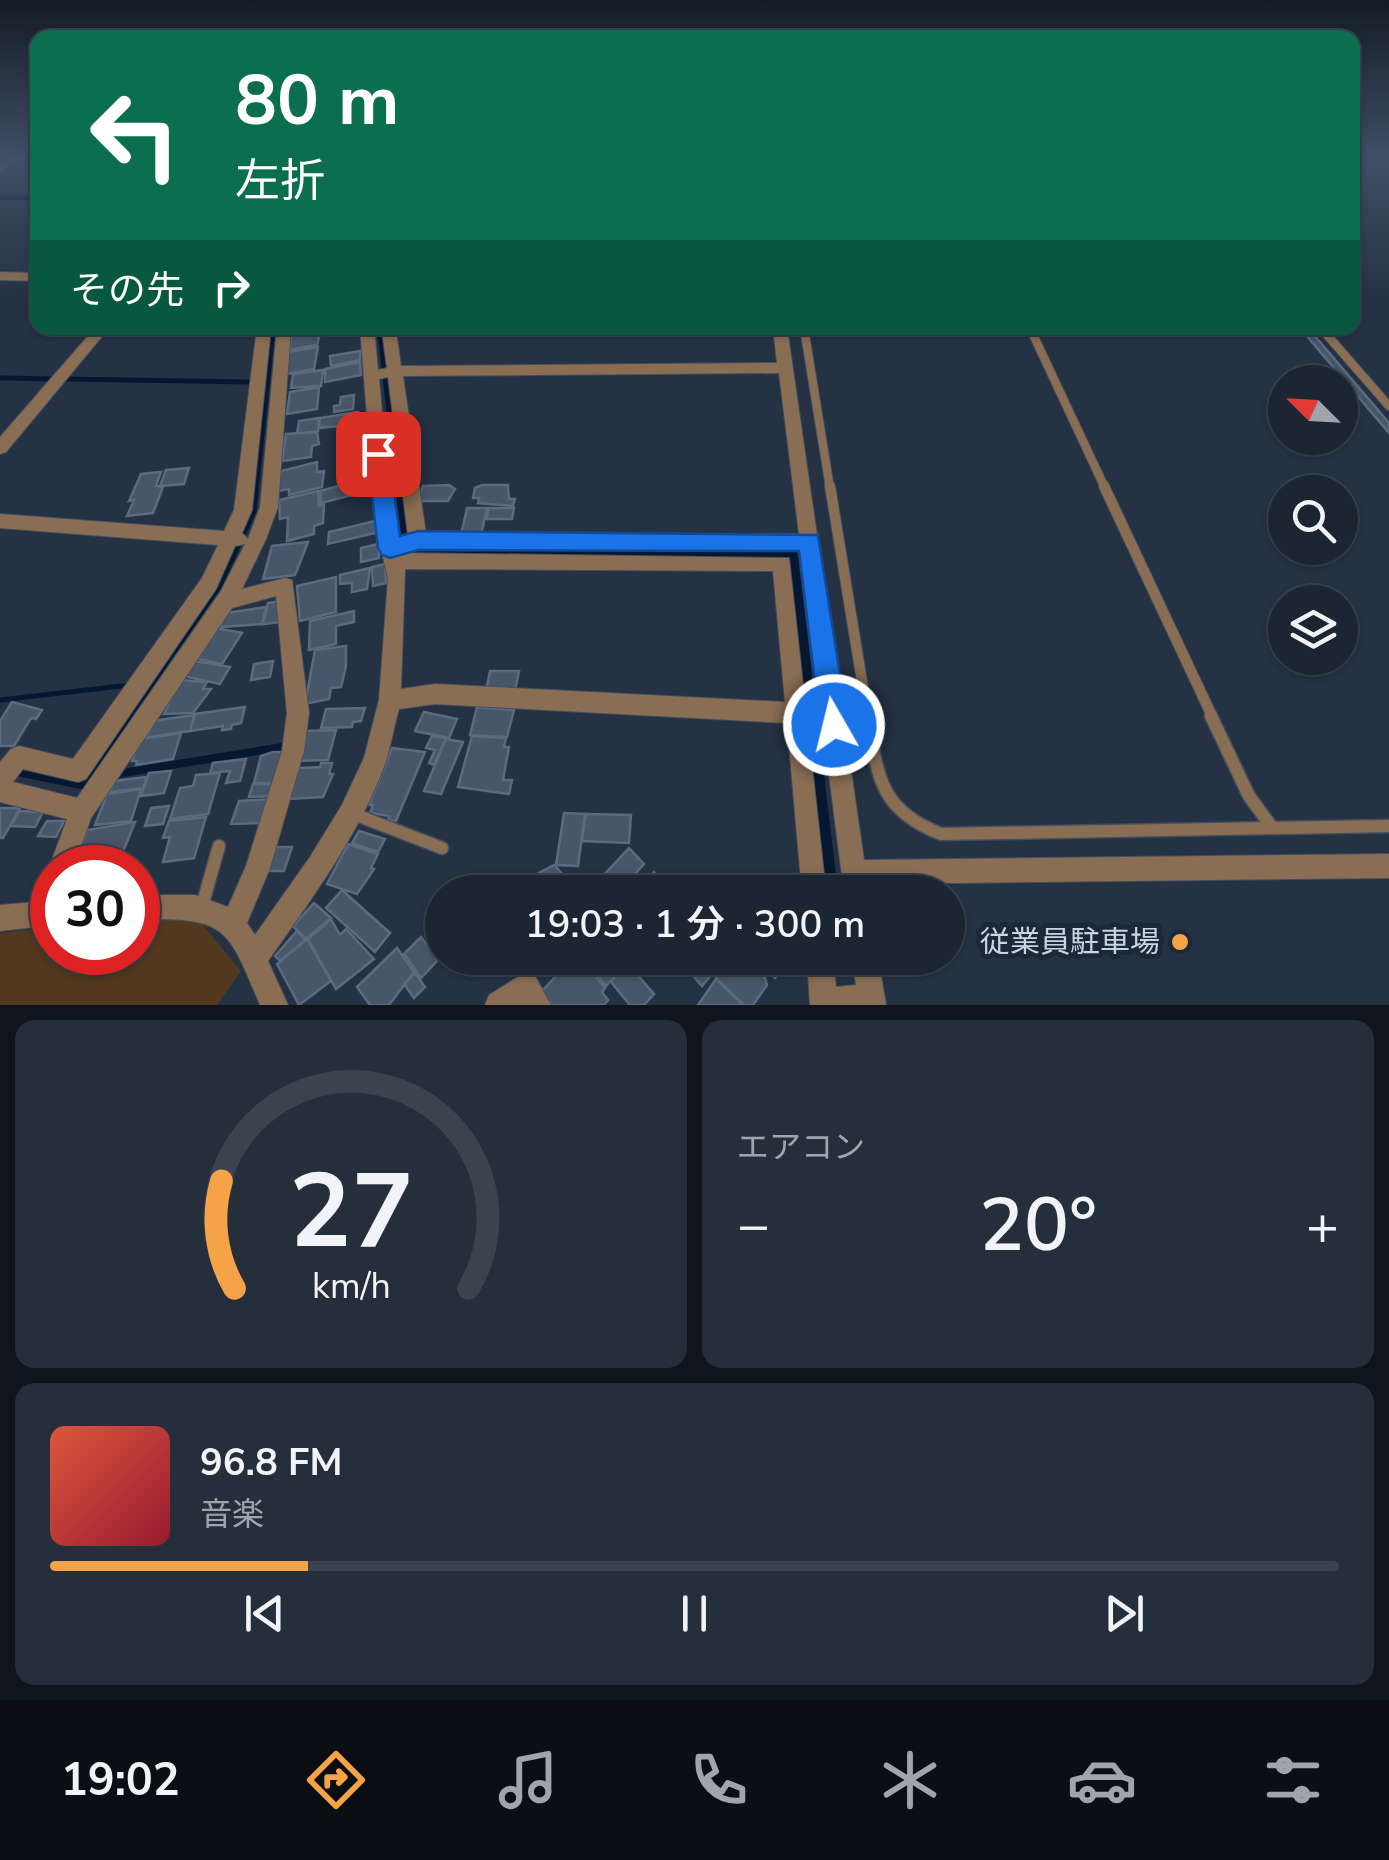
<!DOCTYPE html>
<html lang="ja">
<meta charset="utf-8">
<style>
body{margin:0;font-family:"Nunito Sans","Noto Sans JP",sans-serif;background:#252e3b;color:#f1f3f6;height:100vh;display:flex;flex-direction:column;font-size:38px;white-space:nowrap}
*{box-sizing:border-box;margin:0}
p{font-size:32px;color:#a0a5ac}
.icon{flex:none;width:55px;height:55px;fill:none;stroke:currentColor;stroke-width:2;stroke-linecap:round;stroke-linejoin:round}
.map{position:relative;height:1005px;overflow:hidden}
.drawer{display:flex;flex-direction:column;gap:15px;padding:15px;background:#0f151c;flex:1}
.drawer>*{flex:none}
.hud{position:absolute;left:30px;top:30px;width:1330px;height:305px;border-radius:20px;box-shadow:0 2px 8px #0004,0 0 0 2px #3a434e;background:#0b6e4f;color:#fff;overflow:hidden}
.needle{width:65px;rotate:294deg}
.tools{position:absolute;left:1268px;top:365px;display:grid;gap:20px}
.tools a{display:grid;place-items:center;width:90px;height:90px;border-radius:50%;background:#1c2633;box-shadow:0 2px 8px #0004,0 0 0 2px #3a434e;font-size:50px}
.speed{position:absolute;left:30px;top:845px;display:flex;gap:20px;font-size:50px;font-weight:700;text-align:center}
.speed>*{display:grid;place-content:center;width:130px;height:130px;border-radius:50%;background:#1c2633;box-shadow:0 2px 8px #0004,0 0 0 2px #3a434e;line-height:1}
.speed .limit{border:15px solid #d22;background:#fff;color:#111}
.pin{position:absolute;display:grid;place-items:center;width:85px;height:85px;color:#fff;margin:-42px;border-radius:20px;box-shadow:0 5px 15px #0006}
.me{position:absolute;width:110px;margin:-55px;rotate:352deg;stroke-linejoin:round;filter:drop-shadow(0 0 8px #0008)}
.turn{display:flex;align-items:center;gap:35px;height:210px;padding:0 40px;font-size:45px}
.turn .icon{width:130px;height:130px;stroke-width:2.5}
.turn b{display:block;font-size:70px;line-height:85px}
.then{display:flex;align-items:center;height:95px;padding:0 40px;background:#0003;gap:20px;font-size:38px}
.big{font-size:75px;font-weight:600;line-height:1.1}
.drawer .widget{flex:1;display:flex;flex-direction:column;justify-content:center;gap:15px;min-width:0;padding:0 35px;border-radius:20px;background:#252e3b}
.drawer .dial{align-items:center;gap:0}
.dial svg{height:260px;overflow:visible;fill:none;stroke:#3a434e;stroke-width:7;stroke-linecap:round;text-anchor:middle}
.dial text{fill:#f1f3f6;stroke:none}
.song{display:flex;align-items:center;gap:30px}
.cover{width:120px;height:120px;border-radius:15px;background:linear-gradient(135deg,hsl(10 70% 55%),hsl(350 70% 35%))}
.played{height:10px;border-radius:5px;background:linear-gradient(90deg,#f6a247 20%,#3a434e 20%)}
.keys{display:flex;justify-content:space-around;direction:ltr}
.heat{display:flex;justify-content:space-between;align-items:center;font-size:55px;direction:ltr}
.drawer .tiles{flex:1;display:grid;gap:15px;grid-template-columns:1fr 1fr}
.widget:last-child{grid-column:span 2}
.trip{position:absolute;left:425px;top:875px;width:540px;height:100px;border-radius:50px;background:#1c2633;box-shadow:0 2px 8px #0004,0 0 0 2px #3a434e;font-weight:600;line-height:100px;text-align:center}
.menu{display:flex;height:160px;justify-content:space-around;align-items:center;background:#0b0f14;color:#a0a5ac}
.menu .icon{width:70px;height:70px}
.menu .on{color:#f6a247}
.menu b{font-size:45px;color:#f1f3f6}
.map>svg:first-child{display:block}
.green{fill:#52381e}
.water{fill:#061730}
.lines{fill:none;stroke-linecap:round;stroke-linejoin:round}
.stream-far2{stroke:#061730;stroke-width:4}
.stream-far1{stroke:#061730;stroke-width:5}
.stream{stroke:#061730;stroke-width:8}
.building{fill:#48566a;stroke:#5b6a7f;stroke-width:2.5}
.lane-far2-casing{stroke:#434f60;stroke-width:10}
.lane-far1-casing{stroke:#434f60;stroke-width:12}
.lane-casing{stroke:#434f60;stroke-width:15}
.street-casing{stroke:#434f60;stroke-width:2}
.lane-far2{stroke:#8a6e54;stroke-width:8}
.lane-far1{stroke:#8a6e54;stroke-width:10}
.lane{stroke:#8a6e54;stroke-width:12}
.street{fill:#8a6e54;fill-rule:evenodd}
.route{fill:#1a73e8;stroke:#114b97;stroke-width:2.5}
.poi-dot{fill:#f6a247;stroke:#1b283a;stroke-width:4}
.labels{text-anchor:middle;stroke-width:10;stroke-linejoin:round;paint-order:stroke}
.near-poi-label{font-size:30px;fill:#cbd3df;stroke:#1b283a;text-anchor:end}
</style>
<div class="map">
<svg width="1389" height="1005" viewBox="0 0 1389 1005">
<rect width="100%" height="100%" fill="#253244"/>
<!-- green -->
<path class="green" d="M176,915L202,924L241,971L217,1005H0V933L52,927V952H138V919Z"/>
<!-- water -->
<path class="water" d="M377,328H384L412,549L797,548L838,892H826L789,557H403Z"/>
<g class="lines">
<!-- stream-far2 -->
<path class="stream-far2" d="M0,198H38"/>
<!-- stream-far1 -->
<g class="stream-far1">
<path d="M0,378L54,379"/>
<path d="M63,379L252,382"/>
<path d="M0,700L130,685"/>
<path d="M128,718L220,585L254,511L273,328"/>
</g>
<!-- stream -->
<g class="stream">
<path d="M17,772L81,785L129,716"/>
<path d="M117,774L282,747"/>
</g>
</g>
<!-- building -->
<g class="building">
<path d="M334,328L321,330L317,345L289,350L293,329Z"/>
<path d="M1300,328H1308L1389,423V433Z"/>
<path d="M318,347L314,369L287,374L288,352Z"/>
<path d="M360,351V360L331,366L330,356Z"/>
<path d="M360,362L361,375L325,382V369Z"/>
<path d="M323,370L321,386L291,388L293,374Z"/>
<path d="M319,387L317,409L287,414L290,392Z"/>
<path d="M354,395L353,409L334,412V406L340,405L341,397Z"/>
<path d="M358,412V424L319,428L320,418Z"/>
<path d="M319,418L318,431L297,435L299,421Z"/>
<path d="M317,432L319,444L312,446L311,457L282,461L286,434Z"/>
<path d="M371,452V463L346,468V457Z"/>
<path d="M317,462V472L324,471L322,487L289,495V489L278,491L281,471Z"/>
<path d="M189,468L184,484L160,486L166,470Z"/>
<path d="M161,472L156,486L163,487L153,513L127,516L134,500L129,501L141,474Z"/>
<path d="M350,483L352,495L321,503L320,491Z"/>
<path d="M449,485L455,489L448,501H418L423,486Z"/>
<path d="M482,485H508L509,499H515L513,506L478,503L479,498H473L475,488Z"/>
<path d="M318,491L319,506L324,504L323,523L314,526V534L287,541L288,517L280,519L279,500Z"/>
<path d="M467,508H487L481,535H461Z"/>
<path d="M489,508H514L512,519H486Z"/>
<path d="M375,521V533L328,544L329,532Z"/>
<path d="M308,542L295,575L263,579L272,546Z"/>
<path d="M378,544L379,558L361,562V548Z"/>
<path d="M385,564L386,583L373,586L372,567Z"/>
<path d="M370,568L367,589L352,592V583L340,584V575Z"/>
<path d="M336,577V612L300,621L297,586Z"/>
<path d="M285,601L280,622L263,624L268,603Z"/>
<path d="M266,607L262,624L220,627L227,613Z"/>
<path d="M354,611V622L336,626V644L309,650L310,621Z"/>
<path d="M216,628L242,633L222,664L198,659Z"/>
<path d="M346,646V666L341,687L331,688L329,699L305,704L315,650Z"/>
<path d="M194,661L230,667L220,684L183,676Z"/>
<path d="M273,661L270,677L251,680L254,664Z"/>
<path d="M490,671H519L515,691L486,690Z"/>
<path d="M180,680L207,682L203,689H211L193,713L164,714Z"/>
<path d="M12,702L42,710L36,719L31,718L14,746H0V721Z"/>
<path d="M245,707L241,723L232,725L231,729L222,730L223,726L190,731L195,714Z"/>
<path d="M477,707L514,710L507,737L470,735Z"/>
<path d="M365,708L361,721L353,722L352,727L321,728L326,709Z"/>
<path d="M424,712L457,719L449,738L415,731Z"/>
<path d="M194,715L190,731L143,738L149,733L153,721Z"/>
<path d="M336,730L328,760L297,761L306,731Z"/>
<path d="M181,733L173,759L136,765L137,761H132L140,739Z"/>
<path d="M432,736L446,738L434,765L429,763L435,750L426,748Z"/>
<path d="M472,736L506,738L504,747H509L503,780H512L509,794L458,787Z"/>
<path d="M446,739L463,742L441,794L424,791Z"/>
<path d="M392,748L425,752L396,821L388,820L389,816L370,813L373,805H369Z"/>
<path d="M273,752H288L278,783H254L261,756Z"/>
<path d="M246,759L240,781L226,783L230,771L210,773L213,763Z"/>
<path d="M321,763H332L329,774H333L323,797L289,799L298,768L320,767Z"/>
<path d="M171,771L164,793L141,796L149,773Z"/>
<path d="M220,773L208,814L170,819L180,788L193,786L196,775Z"/>
<path d="M147,777L143,788L110,792L114,781Z"/>
<path d="M253,784H279L275,796L249,797Z"/>
<path d="M141,789L131,821L95,825L107,794Z"/>
<path d="M274,799L266,823L231,824L239,801Z"/>
<path d="M169,806L163,824L145,826L151,808Z"/>
<path d="M0,808H20L3,838H0Z"/>
<path d="M19,811L43,812L35,827L11,826Z"/>
<path d="M564,813L585,814L578,866L556,865Z"/>
<path d="M586,814L631,815L629,843L582,841Z"/>
<path d="M206,817L194,858L163,862L170,837L163,838L169,821Z"/>
<path d="M47,821H64L56,837L38,836Z"/>
<path d="M135,822L118,864L78,868L82,857L77,858L87,830Z"/>
<path d="M359,831L385,839L378,852L352,843Z"/>
<path d="M348,844L378,854L371,868L374,869L357,894L327,884Z"/>
<path d="M273,847H292L284,871H265Z"/>
<path d="M629,848L644,864L619,892H588Z"/>
<path d="M554,865L572,884L564,892H520L537,874Z"/>
<path d="M654,872L672,892H635Z"/>
<path d="M342,890L390,933L375,952L326,908Z"/>
<path d="M314,903L331,918L306,939L293,926Z"/>
<path d="M331,919L340,935L346,929L374,959L336,989L308,939Z"/>
<path d="M297,931L305,940L280,961L275,956Z"/>
<path d="M421,937L438,960L421,978L404,954Z"/>
<path d="M307,939L331,981L299,1005L277,964Z"/>
<path d="M397,948L414,972L389,1005H370L357,987Z"/>
<path d="M573,958H580L605,988L602,992L608,1000L604,1005H552L541,992Z"/>
<path d="M583,958H623L627,962L606,986Z"/>
<path d="M694,958H725L702,986L686,968Z"/>
<path d="M731,958H742L765,978L767,985L753,1005H744L716,978Z"/>
<path d="M761,958H782L787,964L775,978Z"/>
<path d="M627,963L654,994L644,1005H630L611,982Z"/>
<path d="M415,973L425,987L414,998L404,984Z"/>
<path d="M716,979L743,1005H698Z"/>
</g>
<g class="lines">
<defs>
<g id="lane-far2">
<path d="M804,328L830,488"/>
<path d="M1030,328L1105,488"/>
<path d="M1321,328L1389,406"/>
</g>
<g id="lane-far1">
<path d="M830,486L868,718"/>
<path d="M1104,486L1213,718"/>
</g>
<g id="lane">
<path d="M868,716C877,775 879,810 941,834L1389,826"/>
<path d="M1211,716L1249,796L1271,826"/>
<path d="M351,813L442,848"/>
<path d="M202,906L219,846"/>
</g>
<g id="street">
<path d="M6,159H18L0,172V164Z"/>
<path d="M0,272L38,273V281L0,280Z"/>
<path d="M95,328H109L6,452L0,454V437Z"/>
<path d="M257,328H271L252,510L242,533L248,539L260,507L277,328H291L278,507L266,539L242,589L285,578L292,580L309,713L304,751L270,868L247,923L255,935L310,857L342,805L364,758L379,700L388,579L381,548L370,455L360,328H374L378,370L387,368L382,331L385,328H394L396,331L401,366L777,363L773,328H787L864,860L1389,854V878L867,884L868,892H844L800,548H418L402,553L789,558L826,892H802L787,723L435,704L399,709C394,726 391,745 386,761C360,834 312,898 268,961L288,1005H260C227,925 226,918 138,919V895H195L228,907L246,866L282,751L287,713L276,596L232,608L91,818L73,868H52V877L49,868L67,819L0,802V762L11,749L19,746L73,759L202,578L218,545L0,528V514L224,531L234,510ZM779,373L799,534H426L403,376ZM388,377L408,536L400,538L386,455L379,379ZM245,544L221,591L77,798L13,782L23,769L78,782L86,779L216,589L235,546ZM405,569L773,571L785,702L435,684L401,689Z"/>
<path d="M52,879V925L0,931V905L36,902L43,882Z"/>
<path d="M807,958H833L836,987L856,985L852,958H878L886,1005H810Z"/>
<path d="M526,972L535,976L551,1005H485L489,995Z"/>
</g>
</defs>
<!-- lane-far2 casing -->
<use href="#lane-far2" class="lane-far2-casing"/>
<!-- lane-far1 casing -->
<use href="#lane-far1" class="lane-far1-casing"/>
<!-- lane casing -->
<use href="#lane" class="lane-casing"/>
<!-- street casing -->
<use href="#street" class="street-casing"/>
<!-- lane-far2 -->
<use href="#lane-far2" class="lane-far2"/>
<!-- lane-far1 -->
<use href="#lane-far1" class="lane-far1"/>
<!-- lane -->
<use href="#lane" class="lane"/>
<!-- street -->
<use href="#street" class="street"/>
</g>
<!-- sky -->
<linearGradient id="sky" x2="0" y2="1"><stop stop-color="#141c25"/><stop offset="0.53" stop-color="#404f67"/><stop offset="1" stop-color="#404f67" stop-opacity="0"/></linearGradient>
<rect width="1389" height="299" fill="url(#sky)"/>
<!-- route -->
<path class="route" d="M378,447L389,454L400,536L418,531L818,535L848,725L844,735L834,739L824,735L820,725L799,551L418,550L390,558L382,555L378,548L367,454Z"/>
<!-- markers -->
<circle class="poi-dot" cx="1180" cy="942" r="10"/>
<g class="labels">
<!-- near-poi labels -->
<g class="near-poi-label">
<text x="1160" y="952">従業員駐車場</text>
</g>
</g>
</svg>
<div class="tools">
<a><svg class="needle" viewBox="-14 -14 28 28"><path d="M0-13l5 13h-10z" fill="#e53935"/><path d="M0 13l5-13h-10z" fill="#a0a5ac"/></svg></a>
<a><svg class="icon" aria-label="search" viewBox="0 0 24 24"><circle cx="10" cy="10" r="6"/><path d="M15 15l6 6"/></svg></a>
<a><svg class="icon" aria-label="layers" viewBox="0 0 24 24"><path d="M12 4l9 5-9 5-9-5zM3 14l9 5 9-5"/></svg></a>
</div>
<div class="speed"><div class="limit">30</div></div>
<div class="pin" style="left:378px;top:454px;background:#d93025"><svg class="icon" aria-label="arrive" viewBox="0 0 24 24"><path d="M6 21V4h12l-3 4 3 4H6"/></svg></div>
<svg class="me" style="left:834px;top:725px" viewBox="-20 -20 40 40"><circle r="17" fill="#1a73e8" stroke="#fff" stroke-width="3"/><path d="M0-11L8 9 0 5-8 9z" fill="#fff"/></svg>
<div class="trip">19:03 · 1 分 · 300 m</div>
<div class="hud">
<div class="turn"><svg class="icon" aria-label="left" viewBox="0 0 24 24"><path d="M17 20v-9H6M10 6l-5 5 5 5"/></svg><div><b>80 m</b>左折</div></div>
<div class="then">その先<svg class="icon" aria-label="right" viewBox="0 0 24 24"><path d="M7 20v-9h11M14 6l5 5-5 5"/></svg></div>
</div>
</div>
<section class="drawer">
<div class="tiles">
<div class="widget dial"><svg viewBox="0 0 100 80">
<path d="M14 69A42 42 0 1 1 86 69"/>
<path d="M14 69A42 42 0 0 1 10 36" stroke="#f6a247"/>
<text x="50" y="56" font-size="32" font-weight="700">27</text>
<text x="50" y="72" font-size="11">km/h</text>
</svg></div>
<div class="widget"><p>エアコン</p>
<div class="heat"><a>−</a><b class="big">20°</b><a>+</a></div>
</div>
<div class="widget">
<div class="song"><i class="cover"></i><div><b>96.8 FM</b><p>音楽</p></div></div>
<div class="played"></div>
<div class="keys"><svg class="icon" aria-label="previous" viewBox="0 0 24 24"><path d="M18 5L8 12l10 7zM5 5v14"/></svg><svg class="icon" aria-label="pause" viewBox="0 0 24 24"><path d="M8 5v14M16 5v14"/></svg><svg class="icon" aria-label="next" viewBox="0 0 24 24"><path d="M6 5l10 7-10 7zM19 5v14"/></svg></div>
</div>
</div>
</section>
<nav class="menu">
<b>19:02</b>
<svg class="icon on" aria-label="directions" viewBox="0 0 24 24"><path d="M12 3l9 9-9 9-9-9zM9 14v-3h6M13 9l2 2-2 2"/></svg>
<svg class="icon" aria-label="music" viewBox="0 0 24 24"><path d="M9 18V5l10-2v13"/><circle cx="6" cy="18" r="3"/><circle cx="16" cy="16" r="3"/></svg>
<svg class="icon" aria-label="phone" viewBox="0 0 24 24"><path d="M5 4h4l2 5-3 2q2 4 5 5l2-3 5 2v4C11 20 4 13 5 4z"/></svg>
<svg class="icon" aria-label="climate" viewBox="0 0 24 24"><path d="M12 3v18M4 7l16 10M4 17L20 7"/></svg>
<svg class="icon" aria-label="car" viewBox="0 0 24 24"><path d="M5 17H2v-5l4-1 3-4h7l3 4 3 1v5h-3M9 17h6M6 11h13"/><circle cx="7" cy="17" r="2"/><circle cx="17" cy="17" r="2"/></svg>
<svg class="icon" aria-label="filters" viewBox="0 0 24 24"><path d="M4 7h16M4 17h16"/><circle cx="9" cy="7" r="2"/><circle cx="15" cy="17" r="2"/></svg>
</nav>
